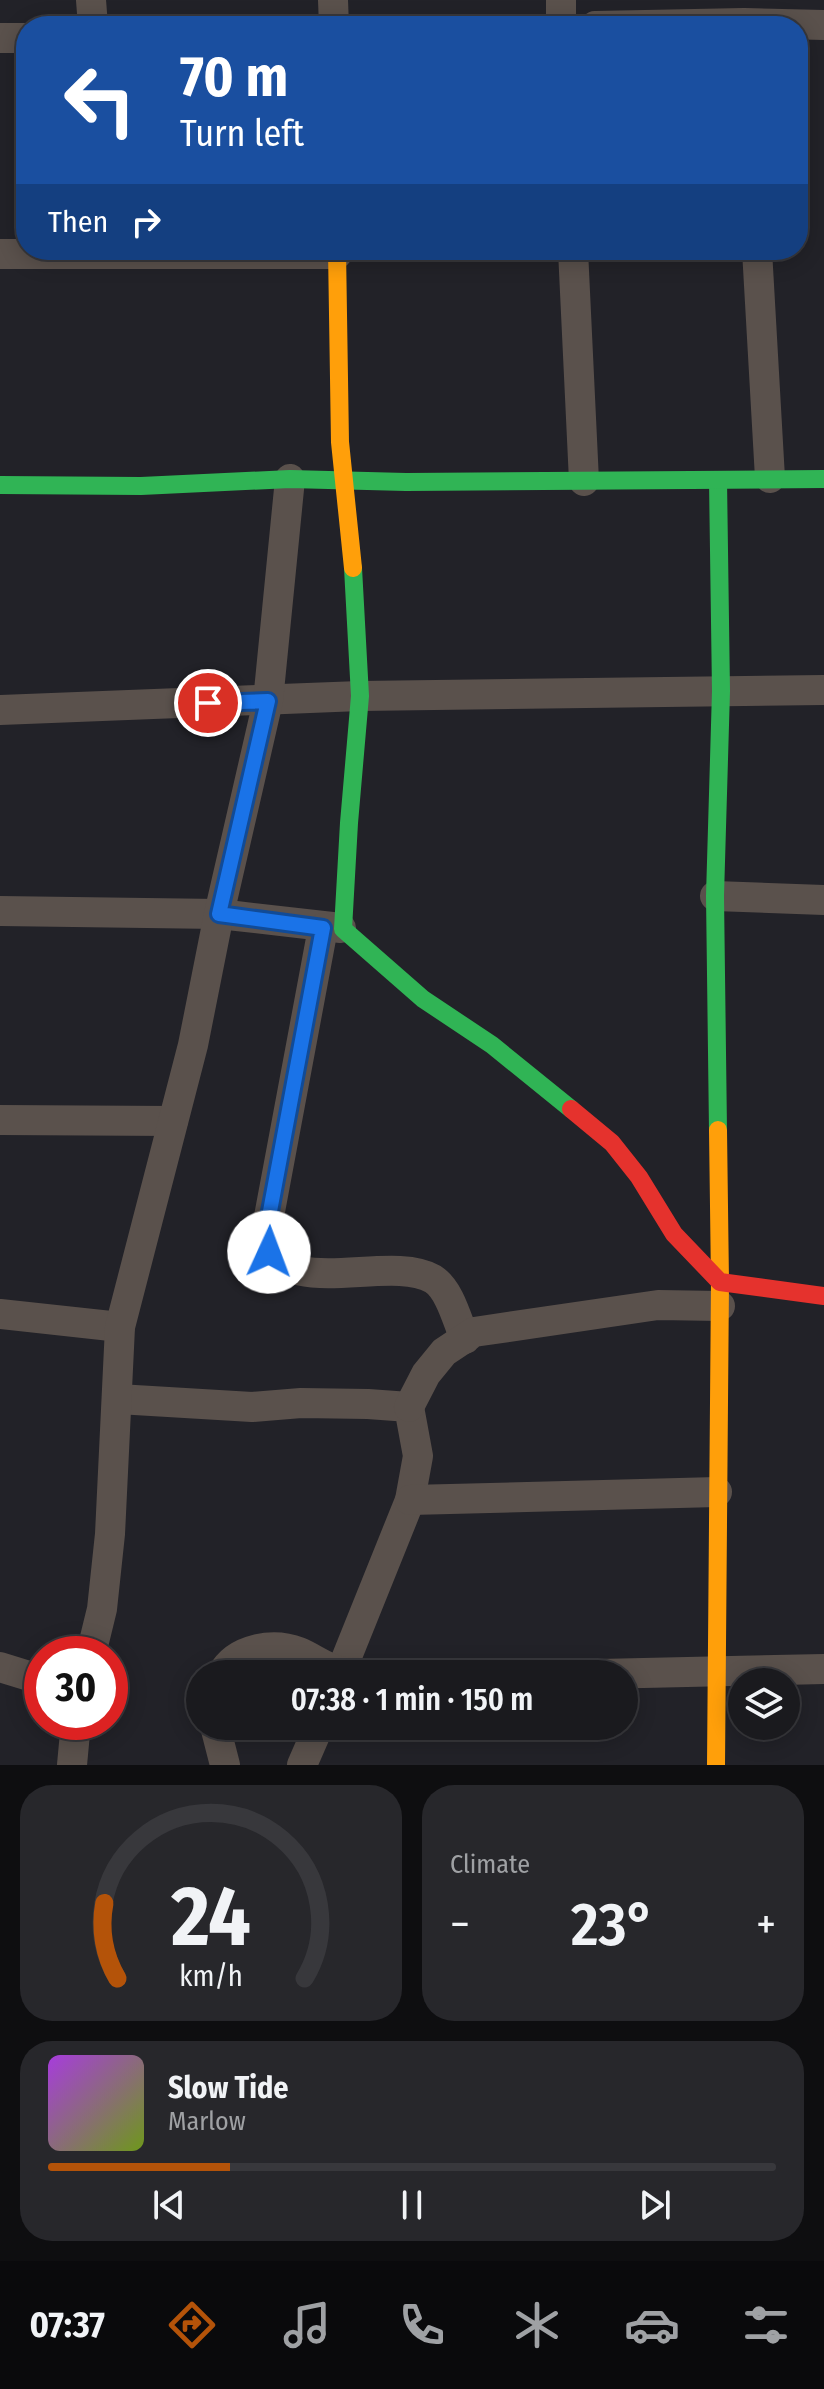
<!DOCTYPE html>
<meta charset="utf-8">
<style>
body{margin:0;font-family:"Fira Sans Condensed",sans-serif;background:#27272b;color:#f1f3f6;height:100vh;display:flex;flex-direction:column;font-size:30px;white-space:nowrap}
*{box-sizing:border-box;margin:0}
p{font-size:26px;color:#9fa1a4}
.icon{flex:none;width:44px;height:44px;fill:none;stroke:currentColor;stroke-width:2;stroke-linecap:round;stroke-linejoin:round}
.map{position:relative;height:1765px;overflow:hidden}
.details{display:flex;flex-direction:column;gap:20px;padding:20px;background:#0e0e10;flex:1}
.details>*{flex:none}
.top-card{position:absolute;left:16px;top:16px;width:792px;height:244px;border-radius:32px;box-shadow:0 4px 20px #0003,0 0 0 2px #38383c;background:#1a4fa0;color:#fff;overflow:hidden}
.controls{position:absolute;left:728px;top:1668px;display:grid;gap:16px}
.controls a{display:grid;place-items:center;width:72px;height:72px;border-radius:50%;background:#1a1a1e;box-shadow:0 4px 20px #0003,0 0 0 2px #38383c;font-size:40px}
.speed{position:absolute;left:24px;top:1636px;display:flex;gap:16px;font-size:40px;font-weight:700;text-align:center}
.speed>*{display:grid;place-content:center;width:104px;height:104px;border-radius:50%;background:#1a1a1e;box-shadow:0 4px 20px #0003,0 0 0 2px #38383c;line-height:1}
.speed .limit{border:12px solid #d22;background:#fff;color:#111}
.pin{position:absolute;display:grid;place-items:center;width:68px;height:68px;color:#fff;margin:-34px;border:4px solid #fff;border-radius:50%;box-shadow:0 2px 8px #0007}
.me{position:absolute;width:88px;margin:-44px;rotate:2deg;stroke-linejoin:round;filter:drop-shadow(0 0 6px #0008)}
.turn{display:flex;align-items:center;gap:28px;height:168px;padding:0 32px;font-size:36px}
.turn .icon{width:104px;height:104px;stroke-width:2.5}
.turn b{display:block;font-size:56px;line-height:68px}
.then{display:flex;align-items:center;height:76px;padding:0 32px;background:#0003;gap:16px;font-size:30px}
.big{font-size:60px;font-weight:600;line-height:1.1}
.details .widget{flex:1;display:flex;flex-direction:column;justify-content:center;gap:12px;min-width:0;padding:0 28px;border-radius:32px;background:#27272b}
.details .dial{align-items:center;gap:0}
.dial svg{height:208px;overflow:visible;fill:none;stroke:#38383c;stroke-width:7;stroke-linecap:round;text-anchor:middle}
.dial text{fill:#f1f3f6;stroke:none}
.song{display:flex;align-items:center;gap:24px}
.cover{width:96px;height:96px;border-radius:12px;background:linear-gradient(135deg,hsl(280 70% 55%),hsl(80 70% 35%))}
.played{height:8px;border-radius:4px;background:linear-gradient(90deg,#b45309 25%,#38383c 25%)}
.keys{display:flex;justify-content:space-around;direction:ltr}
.heat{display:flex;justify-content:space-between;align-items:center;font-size:44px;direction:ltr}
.details .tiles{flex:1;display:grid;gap:20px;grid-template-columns:1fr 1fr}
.widget:last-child{grid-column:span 2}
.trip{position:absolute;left:186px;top:1660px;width:452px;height:80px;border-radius:40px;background:#1a1a1e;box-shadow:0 4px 20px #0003,0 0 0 2px #38383c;font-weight:600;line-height:80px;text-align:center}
.dock{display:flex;height:128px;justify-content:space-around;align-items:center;background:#0a0a0c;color:#9fa1a4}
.dock .icon{width:56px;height:56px}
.dock .on{color:#b45309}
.dock b{font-size:36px;color:#f1f3f6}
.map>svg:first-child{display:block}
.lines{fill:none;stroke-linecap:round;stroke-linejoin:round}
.street{stroke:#5a514c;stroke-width:30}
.fast{stroke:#30b455;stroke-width:18}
.slow{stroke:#ff9f0a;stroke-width:18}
.jam{stroke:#e5322d;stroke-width:18}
.route-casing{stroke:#114b97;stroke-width:20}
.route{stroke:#1a73e8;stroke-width:14}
</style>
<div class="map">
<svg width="824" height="1765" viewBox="0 0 824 1765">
<rect width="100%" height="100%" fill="#222228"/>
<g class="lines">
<!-- street -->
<g class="street">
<path d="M91,0L93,26"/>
<path d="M333,0L334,26"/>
<path d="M561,26V0"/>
<path d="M595,26L744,23L824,25"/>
<path d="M0,38H26"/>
<path d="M573,250L584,481"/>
<path d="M757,250L770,478"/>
<path d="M0,254H337"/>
<path d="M0,710L360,696L824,690"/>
<path d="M715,896L824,900"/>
<path d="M0,911L219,914L341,928"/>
<path d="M323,928L265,1238C281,1303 388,1253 433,1279C450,1290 457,1320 465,1339"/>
<path d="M0,1120L173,1121"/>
<path d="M0,1314L120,1327"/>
<path d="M118,1399L252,1407L301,1403L368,1404L409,1407L418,1456L410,1500L340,1674"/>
<path d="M409,1407L426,1374L444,1352L474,1332L658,1305L720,1306"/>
<path d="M410,1500L717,1492"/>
<path d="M91,1654L102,1609L110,1534L120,1327L193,1045L219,914L268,701L290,479"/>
<path d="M0,1667L42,1680"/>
<path d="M222,1674C236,1648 273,1642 299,1652C314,1658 329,1671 345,1672C371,1675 399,1673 426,1674"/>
<path d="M599,1674L824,1669"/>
<path d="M215,1726L225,1765"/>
<path d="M72,1765L76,1722"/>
<path d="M302,1765L319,1726"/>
</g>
<!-- fast -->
<g class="fast">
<path d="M718,480L721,691L715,896L718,1130"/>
<path d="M0,485L141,486L290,479L406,482L824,479"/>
<path d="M353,568L360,696L349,823L343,929L423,999L492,1045L571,1109"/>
</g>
<!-- slow -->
<g class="slow">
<path d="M337,250L340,442L353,568"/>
<path d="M716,1765L720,1282L718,1130"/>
</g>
<!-- jam -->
<path class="jam" d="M571,1109L612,1143L639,1177L674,1234L720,1282L824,1296"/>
</g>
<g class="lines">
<defs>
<path id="route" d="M208,703L268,701L219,914L323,928L265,1238L269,1252"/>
</defs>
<!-- route casing -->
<use href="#route" class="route-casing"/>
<!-- route -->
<use href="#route" class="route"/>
</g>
</svg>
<div class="controls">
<a><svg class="icon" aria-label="layers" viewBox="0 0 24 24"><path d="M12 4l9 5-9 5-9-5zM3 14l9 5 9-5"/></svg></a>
</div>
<div class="speed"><div class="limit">30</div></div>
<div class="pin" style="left:208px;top:703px;background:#d93025"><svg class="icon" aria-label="arrive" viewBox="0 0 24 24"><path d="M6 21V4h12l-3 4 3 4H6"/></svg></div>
<svg class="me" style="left:269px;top:1252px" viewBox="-20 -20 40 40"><circle r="19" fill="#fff"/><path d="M0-13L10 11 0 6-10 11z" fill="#1a73e8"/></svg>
<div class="trip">07:38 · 1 min · 150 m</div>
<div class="top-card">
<div class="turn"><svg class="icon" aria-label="left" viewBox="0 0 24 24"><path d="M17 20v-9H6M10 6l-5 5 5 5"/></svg><div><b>70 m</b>Turn left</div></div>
<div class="then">Then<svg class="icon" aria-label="right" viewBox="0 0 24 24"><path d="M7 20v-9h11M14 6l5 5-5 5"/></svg></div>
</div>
</div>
<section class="details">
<div class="tiles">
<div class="widget dial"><svg viewBox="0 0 100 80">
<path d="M14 69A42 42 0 1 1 86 69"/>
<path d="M14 69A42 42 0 0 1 9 40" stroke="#b45309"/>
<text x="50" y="56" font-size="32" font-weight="700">24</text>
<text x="50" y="72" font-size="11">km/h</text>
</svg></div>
<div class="widget"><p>Climate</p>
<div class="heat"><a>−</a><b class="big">23°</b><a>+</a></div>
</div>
<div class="widget">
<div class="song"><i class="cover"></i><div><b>Slow Tide</b><p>Marlow</p></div></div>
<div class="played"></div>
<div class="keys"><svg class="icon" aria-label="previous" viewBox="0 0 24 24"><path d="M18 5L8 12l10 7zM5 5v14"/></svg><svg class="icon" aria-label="pause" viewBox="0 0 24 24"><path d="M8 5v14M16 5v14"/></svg><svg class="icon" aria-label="next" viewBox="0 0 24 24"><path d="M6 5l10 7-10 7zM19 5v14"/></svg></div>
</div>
</div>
</section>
<nav class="dock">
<b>07:37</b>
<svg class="icon on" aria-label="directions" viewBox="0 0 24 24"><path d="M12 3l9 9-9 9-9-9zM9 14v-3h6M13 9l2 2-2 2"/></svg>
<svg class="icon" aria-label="music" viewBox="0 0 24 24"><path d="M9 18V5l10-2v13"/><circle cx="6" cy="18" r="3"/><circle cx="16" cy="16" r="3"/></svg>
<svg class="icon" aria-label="phone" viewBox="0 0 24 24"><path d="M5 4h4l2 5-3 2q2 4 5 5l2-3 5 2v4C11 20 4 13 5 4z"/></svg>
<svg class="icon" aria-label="climate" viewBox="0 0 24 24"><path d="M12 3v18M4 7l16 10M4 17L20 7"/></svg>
<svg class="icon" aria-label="car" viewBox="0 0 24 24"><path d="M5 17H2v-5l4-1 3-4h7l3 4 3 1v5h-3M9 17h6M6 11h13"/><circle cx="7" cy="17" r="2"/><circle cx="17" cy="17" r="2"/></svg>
<svg class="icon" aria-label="filters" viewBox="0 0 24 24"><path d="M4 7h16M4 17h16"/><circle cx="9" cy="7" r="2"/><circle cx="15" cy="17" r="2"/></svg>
</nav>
